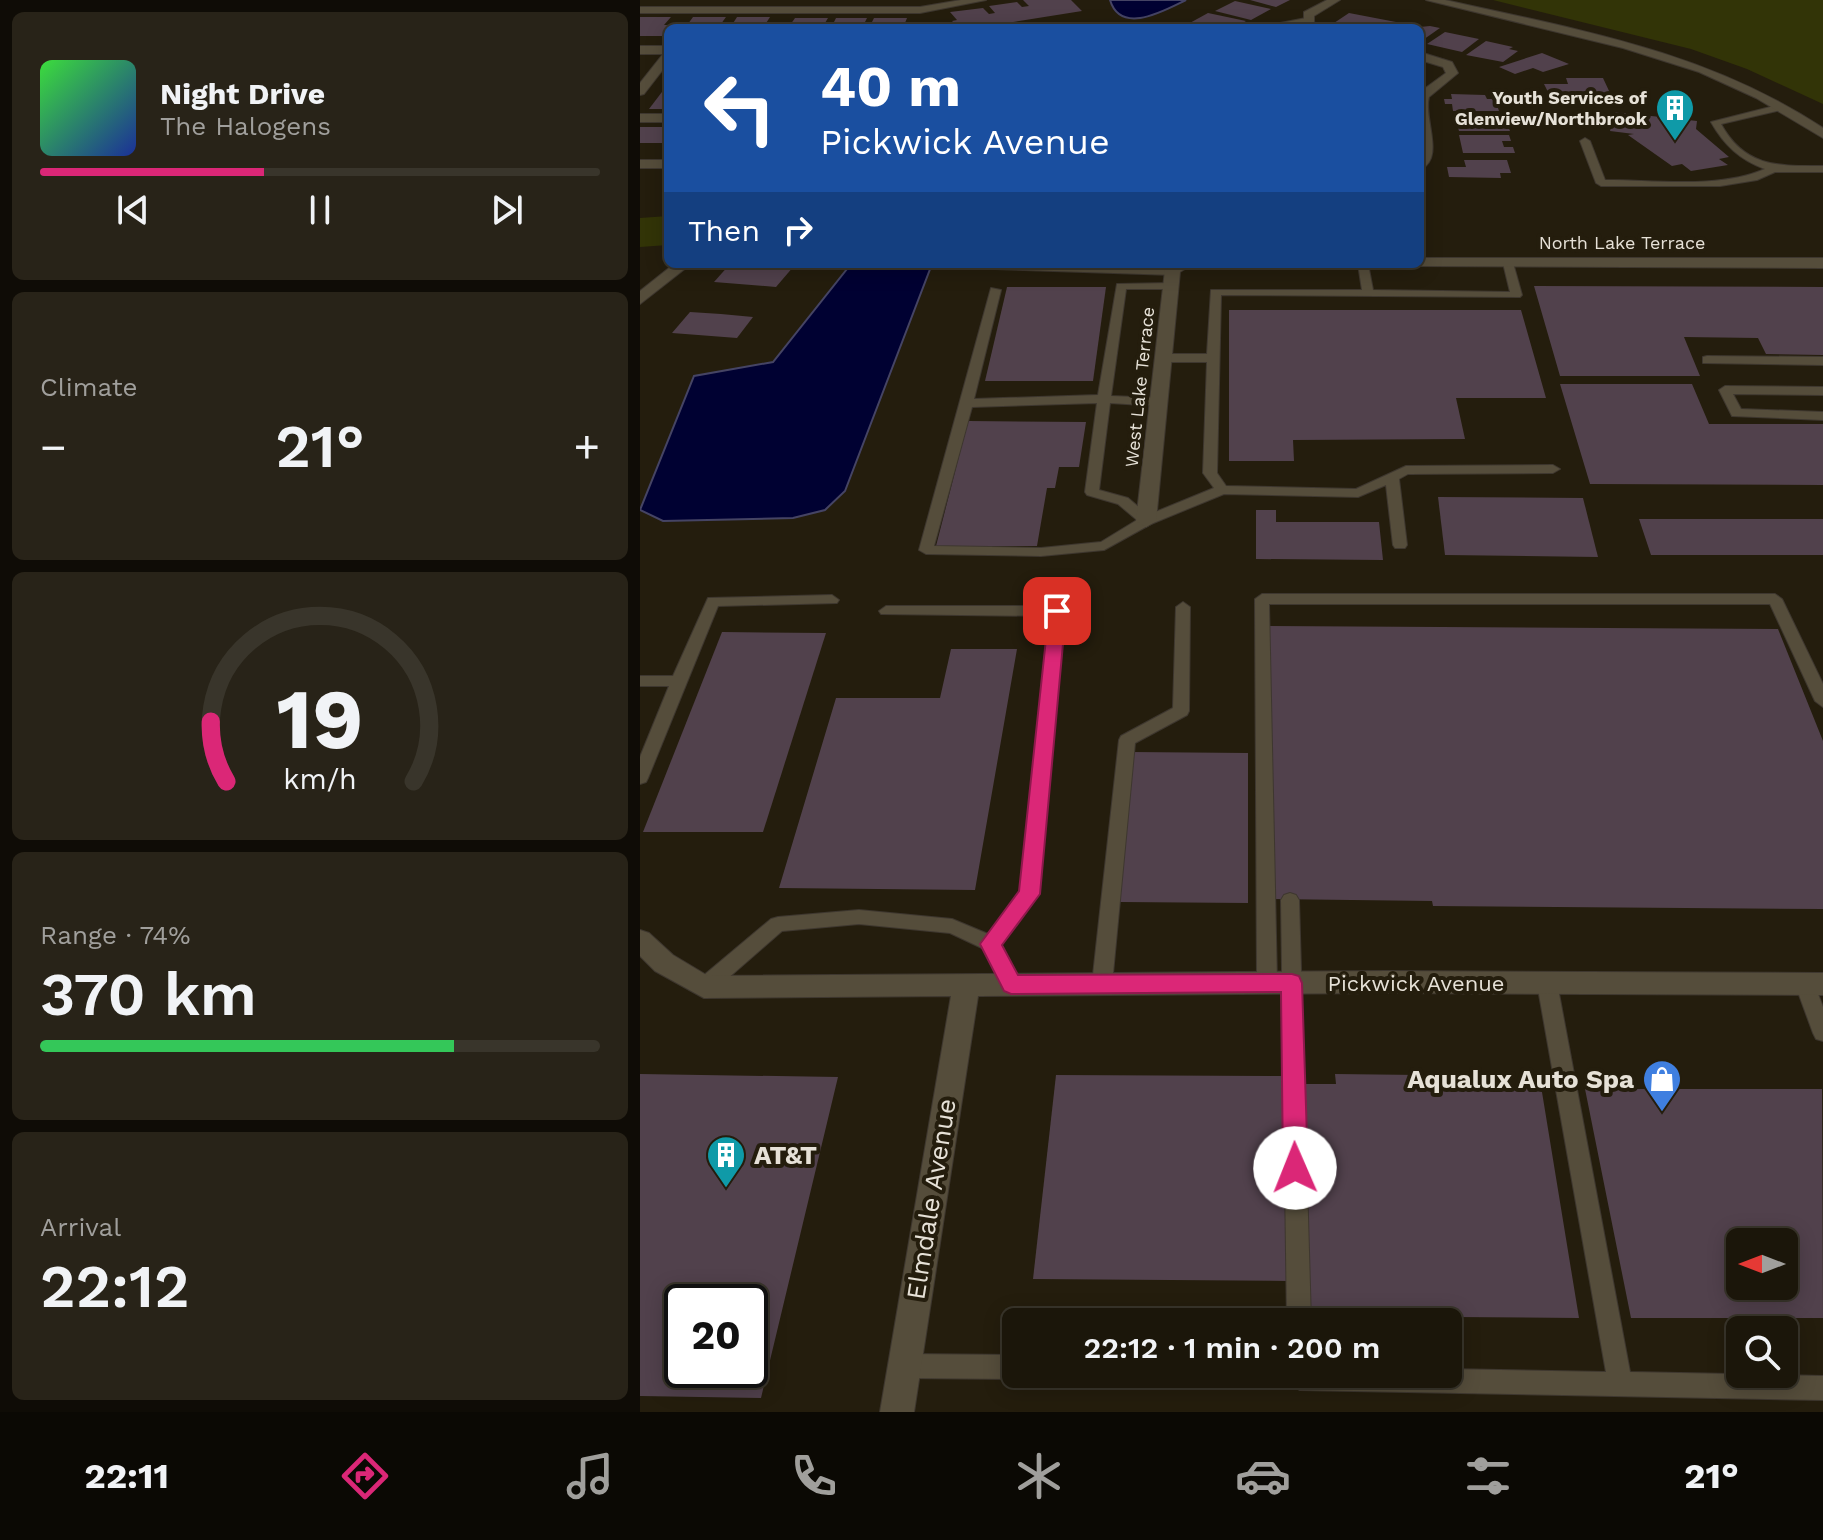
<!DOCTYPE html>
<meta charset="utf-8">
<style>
body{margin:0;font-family:"Work Sans",sans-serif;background:#282318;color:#f1f3f6;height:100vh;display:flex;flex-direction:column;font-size:30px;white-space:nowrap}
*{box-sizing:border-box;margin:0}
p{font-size:26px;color:#a09f9c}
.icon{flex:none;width:44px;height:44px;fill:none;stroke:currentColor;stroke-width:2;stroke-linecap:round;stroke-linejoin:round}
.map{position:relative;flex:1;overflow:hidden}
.details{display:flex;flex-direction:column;gap:12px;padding:12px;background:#0f0c06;width:640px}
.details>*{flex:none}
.top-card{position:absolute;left:24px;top:24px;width:760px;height:244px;border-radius:12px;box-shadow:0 4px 20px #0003,0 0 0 2px #39352b;background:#1a4fa0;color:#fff;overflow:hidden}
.needle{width:52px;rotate:270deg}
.fabs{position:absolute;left:1086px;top:1228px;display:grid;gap:16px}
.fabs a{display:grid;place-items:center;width:72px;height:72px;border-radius:12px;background:#1b160a;box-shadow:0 4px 20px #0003,0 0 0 2px #39352b;font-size:40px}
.speed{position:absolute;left:24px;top:1284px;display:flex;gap:16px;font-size:40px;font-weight:700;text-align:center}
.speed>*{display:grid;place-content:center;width:104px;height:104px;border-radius:50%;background:#1b160a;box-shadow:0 4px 20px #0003,0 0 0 2px #39352b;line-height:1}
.speed .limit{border:4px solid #111;border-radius:12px;background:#fff;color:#111}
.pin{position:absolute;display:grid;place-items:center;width:68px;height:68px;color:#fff;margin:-34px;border-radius:16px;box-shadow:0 4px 12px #0006}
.me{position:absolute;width:88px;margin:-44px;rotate:359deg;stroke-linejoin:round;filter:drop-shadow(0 0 6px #0008)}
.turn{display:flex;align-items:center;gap:28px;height:168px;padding:0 24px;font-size:36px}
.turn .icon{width:104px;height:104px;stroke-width:2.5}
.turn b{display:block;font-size:56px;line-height:68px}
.then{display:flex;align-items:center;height:76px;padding:0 24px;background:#0003;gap:16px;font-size:30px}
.big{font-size:60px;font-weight:600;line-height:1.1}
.details .card{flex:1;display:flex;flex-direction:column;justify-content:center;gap:12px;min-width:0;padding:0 28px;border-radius:12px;background:#282318}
.details .dial{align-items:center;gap:0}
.dial svg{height:208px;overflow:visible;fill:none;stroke:#39352b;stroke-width:7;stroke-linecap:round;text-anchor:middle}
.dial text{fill:#f1f3f6;stroke:none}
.song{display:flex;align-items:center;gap:24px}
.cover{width:96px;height:96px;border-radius:12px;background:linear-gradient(135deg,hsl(120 70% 55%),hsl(230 70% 35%))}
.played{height:8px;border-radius:4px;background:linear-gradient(90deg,#db2777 40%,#39352b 40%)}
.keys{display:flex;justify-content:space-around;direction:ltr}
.heat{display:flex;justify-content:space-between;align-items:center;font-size:44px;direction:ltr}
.charge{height:12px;border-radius:6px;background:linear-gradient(90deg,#34c759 74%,#39352b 0)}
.trip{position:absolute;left:362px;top:1308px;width:460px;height:80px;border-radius:12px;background:#1b160a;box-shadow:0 4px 20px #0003,0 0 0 2px #39352b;font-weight:600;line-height:80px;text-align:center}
.tabs{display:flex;height:128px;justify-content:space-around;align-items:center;background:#0b0904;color:#a09f9c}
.tabs .icon{width:56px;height:56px}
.tabs .on{color:#db2777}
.tabs b{font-size:36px;color:#f1f3f6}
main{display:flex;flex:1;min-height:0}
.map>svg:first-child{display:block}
.green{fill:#323407}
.water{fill:#000132;stroke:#454464;stroke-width:2}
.building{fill:#51414c;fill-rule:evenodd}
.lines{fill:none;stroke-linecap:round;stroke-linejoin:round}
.service-casing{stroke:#3e372f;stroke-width:2}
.minor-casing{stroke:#3e372f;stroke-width:2}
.tertiary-casing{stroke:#3e372f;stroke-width:2}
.service{fill:#554d3b;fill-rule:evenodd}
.minor{fill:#554d3b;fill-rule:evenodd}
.tertiary{fill:#554d3b;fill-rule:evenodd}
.route{fill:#db2777;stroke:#8e194d;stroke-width:2}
.labels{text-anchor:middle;stroke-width:8;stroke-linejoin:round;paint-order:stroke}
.far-poi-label{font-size:18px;font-weight:bold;fill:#e6e1d7;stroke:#241d0d;text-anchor:end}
.far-street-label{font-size:18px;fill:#e6e1d7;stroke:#241d0d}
.street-label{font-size:22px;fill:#e6e1d7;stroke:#241d0d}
.near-poi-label{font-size:26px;font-weight:bold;fill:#e6e1d7;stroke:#241d0d;text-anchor:end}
.near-street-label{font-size:26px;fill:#e6e1d7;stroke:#241d0d}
</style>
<main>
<section class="details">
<div class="card">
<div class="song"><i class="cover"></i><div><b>Night Drive</b><p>The Halogens</p></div></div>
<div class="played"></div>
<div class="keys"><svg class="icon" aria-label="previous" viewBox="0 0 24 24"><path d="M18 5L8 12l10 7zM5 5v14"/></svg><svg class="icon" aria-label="pause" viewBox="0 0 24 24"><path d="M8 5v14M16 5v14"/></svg><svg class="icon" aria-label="next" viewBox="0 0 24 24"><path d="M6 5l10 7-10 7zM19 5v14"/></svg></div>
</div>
<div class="card"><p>Climate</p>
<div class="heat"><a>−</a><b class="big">21°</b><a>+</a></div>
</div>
<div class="card dial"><svg viewBox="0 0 100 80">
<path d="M14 69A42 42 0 1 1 86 69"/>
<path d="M14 69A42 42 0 0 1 8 46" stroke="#db2777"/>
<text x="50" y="56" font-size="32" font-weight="700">19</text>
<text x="50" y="72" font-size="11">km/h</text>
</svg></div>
<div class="card"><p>Range · 74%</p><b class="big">370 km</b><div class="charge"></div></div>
<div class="card"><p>Arrival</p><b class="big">22:12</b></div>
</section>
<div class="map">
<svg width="1183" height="1412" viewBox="0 0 1183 1412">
<rect width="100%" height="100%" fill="#241d0d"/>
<!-- green -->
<g class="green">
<path d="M853,0H1183V104L1107,69L1051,49Z"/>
<path d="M28,216V245L0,247V218Z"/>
</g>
<!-- water -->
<g class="water">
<path d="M470,0H546C525,10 481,36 470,0Z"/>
<path d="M211,264H292L205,491L185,510L153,518L23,521L0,510L54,376L133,362Z"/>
</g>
<!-- building -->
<g class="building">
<path d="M383,0H431L442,11L335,28H319L312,21L317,20L310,12L343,8L349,14L355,13L349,6L377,2L382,7L389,6Z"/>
<path d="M610,0H650L636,7Z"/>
<path d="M595,1L631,9L611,20L575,11Z"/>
<path d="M568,13L606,21L594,28H566L548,24Z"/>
<path d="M709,13L756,22L748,28H719L694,23Z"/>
<path d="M0,17H31L24,25H30L22,36H0Z"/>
<path d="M53,17H86L78,28H45Z"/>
<path d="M97,17H130L123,28H90Z"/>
<path d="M155,18H188L182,28H148Z"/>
<path d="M196,18H227L222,28H191Z"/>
<path d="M234,18H267L263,28H229Z"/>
<path d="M790,26L800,28L780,42V27Z"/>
<path d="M805,32L839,39L822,52L787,44Z"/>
<path d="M846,41L873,47L869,49L878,51L863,62L826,55Z"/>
<path d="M902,53L929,64L903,72L893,68L875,74L859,67Z"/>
<path d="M926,78H963L970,93L908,92L904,84H928Z"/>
<path d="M28,84V109H9Z"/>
<path d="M811,94L845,95L847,99H855L859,111H813L812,104H805L804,99H812Z"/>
<path d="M975,112L1057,121L1056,129L1089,157L1079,159L1088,165L1051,171L1042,164L1032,166L988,135L994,134L970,131Z"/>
<path d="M814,114H864L866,120H858L859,126H868L870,131H819Z"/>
<rect x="0" y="127" width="28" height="16"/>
<path d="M819,135H869L871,141H862L864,147H873L875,153H823Z"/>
<path d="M824,160H867L871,173H860L861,178L809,177L807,167H826Z"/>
<path d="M90,264H137L154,266L136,287L74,282Z"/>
<path d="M894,286L1183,287V355L1126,354L1118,338L1044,337L1060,376H920Z"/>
<path d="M367,287H466L453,381H345Z"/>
<path d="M589,310H881L906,398H816L825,439L653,440L654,461H589Z"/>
<path d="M50,312L81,314L113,317L97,338L32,333Z"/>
<path d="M920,384H1052L1069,424H1183V485L950,484Z"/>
<path d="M328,421L446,422L439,467H419L415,488H407L397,546H296Z"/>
<path d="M798,497L943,498L958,557L805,555Z"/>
<path d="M616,510H636V522H739L743,560L616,559Z"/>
<path d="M999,519H1183V555H1011Z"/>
<path d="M628,626L1138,629L1183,741V909L793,906L792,901L631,899Z"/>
<path d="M82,632L186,633L123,832H3Z"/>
<path d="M311,649H377L335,890L139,888L196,698H300Z"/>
<path d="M492,752L608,753V903L480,902Z"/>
<path d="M0,1074L198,1077L121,1398L0,1396ZM42,1302H110V1370H42Z"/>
<path d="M695,1074L864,1076L866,1086H901L939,1318L668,1316L660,1084H696Z"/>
<path d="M416,1075L645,1076L649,1281L393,1279Z"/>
<path d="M945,1089H1182L1183,1318H991ZM1100,1242H1144V1286H1100Z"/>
</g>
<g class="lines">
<defs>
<g id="service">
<path d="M666,18L669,22L634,28H615Z"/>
<path d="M1142,104L1147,107L1145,109L1081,124C1105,168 1139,166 1183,166V172H1135L1117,180L1080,186H961L956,183L940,141L945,138L950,141L965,180C1014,180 1080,189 1125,169C1100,160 1084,145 1071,122Z"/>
<path d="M868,260L873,263L882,295L880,297L581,295L577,473L586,486L716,489L766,466L913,465L920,469L913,473L768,474L759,479L767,545L765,548H755L753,545L746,485L718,497L584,494L511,524L464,550L401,556L286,554L279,550L351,288L361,290L334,399L458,395L477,284L531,283L537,286L531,289H486L471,396L519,398L525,402L519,406L470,403L459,490L488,498L508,515L574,488L563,473L567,362H523L517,358L523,354H567L571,290H722L718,264H728L733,290L870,292L863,263ZM457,403L445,492L447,495L478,504L497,520L461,542L401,548L294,546L332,407Z"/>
<path d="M351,264L533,269L539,272L533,275L355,269L351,268Z"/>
<path d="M1067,356L1183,357V365L1063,363V357Z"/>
<path d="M1085,386L1183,387V395L1093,394L1101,409L1183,412V420L1092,416L1079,390Z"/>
<path d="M622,594H1135L1142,599L1183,684V707L1175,701L1130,604H629L637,983L634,989L627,991L620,989L617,983L615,599Z"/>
<path d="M192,595L199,600L197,603L78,606L8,778L6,782L0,784V757L29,686H0V676H33L68,598Z"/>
<path d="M543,602L550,607L549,711L547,715L495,743L472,984L469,990L462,992L455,990L452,984L479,740L481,736L533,708L536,607Z"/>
<path d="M246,606H417L424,611L398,894L361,945L381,985L378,991L371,993L364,991L344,949L310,933L219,924L142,931L71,993L64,995L57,993L54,987L57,981L131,919L138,917L219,910L312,919L348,934L380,892L409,616L241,614L239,611Z"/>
<path d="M650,893L656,895L659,900L671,1322H647L641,900L644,895Z"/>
<path d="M907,975L914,977L917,983L990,1372L1183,1376V1400L660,1390L652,1386L648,1374H808V1369L966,1372L897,983L900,977Z"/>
<path d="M1165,976L1172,978L1183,1007V1041L1176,1039L1173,1033L1155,984L1158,978Z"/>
<path d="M264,1354L376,1355V1374H385L376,1379L264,1378L256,1374L252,1366L256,1358Z"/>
</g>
<g id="minor">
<path d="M321,0H346L280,13H0V7H280Z"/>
<path d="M687,0H700L674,16V22L683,28L664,25V12Z"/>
<path d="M0,46H28V63L4,94L0,95V83L23,54H0Z"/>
<path d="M780,52L812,62L818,73L789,97C783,119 806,158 780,170V92L806,73L803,67L780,60Z"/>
<rect x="0" y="114" width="28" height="8"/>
<rect x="0" y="160" width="28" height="8"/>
<path d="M780,258H1183V268L775,266L773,264H780Z"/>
<path d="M34,264H51L0,304V291Z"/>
<path d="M533,264H553L540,272L516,521L506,527L496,521L525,270Z"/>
<path d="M0,930L9,933L33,955L68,976L747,971L1183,973V995L747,993L338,996L274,1412H240L311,996L64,998L15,971L0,956Z"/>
</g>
<path id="tertiary" d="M786,0H805C939,30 1066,51 1183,128V138L1116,98L1059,72L983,48Z"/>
</defs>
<!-- service casing -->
<use href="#service" class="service-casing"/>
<!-- minor casing -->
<use href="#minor" class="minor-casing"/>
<!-- tertiary casing -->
<use href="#tertiary" class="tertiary-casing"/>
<!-- service -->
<use href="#service" class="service"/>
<!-- minor -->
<use href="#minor" class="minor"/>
<!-- tertiary -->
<use href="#tertiary" class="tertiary"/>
</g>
<!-- route -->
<path class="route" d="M417,605L426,611L400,894L362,945L378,975L652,974L659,976L662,983L668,1168L664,1176L655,1179L647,1176L643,1168L641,992L371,994L364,991L340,944L379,891L409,611Z"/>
<!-- icons -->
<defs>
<symbol id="building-pin" viewBox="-11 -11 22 30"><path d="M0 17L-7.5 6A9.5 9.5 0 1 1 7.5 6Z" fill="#0f9aa8" stroke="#241d0d"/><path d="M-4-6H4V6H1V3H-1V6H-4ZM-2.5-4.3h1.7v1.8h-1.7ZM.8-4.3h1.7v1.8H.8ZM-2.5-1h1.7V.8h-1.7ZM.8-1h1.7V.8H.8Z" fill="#fff"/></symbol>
<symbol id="shop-pin" viewBox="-11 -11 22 30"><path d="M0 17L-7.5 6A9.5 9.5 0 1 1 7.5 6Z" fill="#3f7fe0" stroke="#241d0d"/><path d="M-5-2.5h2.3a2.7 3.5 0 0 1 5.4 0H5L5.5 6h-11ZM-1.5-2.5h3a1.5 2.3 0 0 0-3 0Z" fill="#fff"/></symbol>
</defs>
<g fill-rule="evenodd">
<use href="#building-pin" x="1013" y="86" width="44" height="60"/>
<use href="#shop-pin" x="1000" y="1057" width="44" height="60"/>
<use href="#building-pin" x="64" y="1133" width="44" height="60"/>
</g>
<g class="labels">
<!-- far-poi labels -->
<g class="far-poi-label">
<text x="1007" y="104">Youth Services of<tspan x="1007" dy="21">Glenview/Northbrook</tspan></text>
</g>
<!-- far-street labels -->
<g class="far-street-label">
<text x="982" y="249">North Lake Terrace</text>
<text transform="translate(500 387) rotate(-84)" y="6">West Lake Terrace</text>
</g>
<!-- street labels -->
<g class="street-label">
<text x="776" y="991">Pickwick Avenue</text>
</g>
<!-- near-poi labels -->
<g class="near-poi-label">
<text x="994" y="1088">Aqualux Auto Spa</text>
<text x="114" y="1164" text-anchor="start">AT&amp;T</text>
</g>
<!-- near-street labels -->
<g class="near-street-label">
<text transform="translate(291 1199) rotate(-81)" y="9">Elmdale Avenue</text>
</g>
</g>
</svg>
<div class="fabs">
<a><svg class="needle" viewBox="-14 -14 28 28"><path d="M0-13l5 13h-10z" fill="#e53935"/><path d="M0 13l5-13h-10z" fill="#a09f9c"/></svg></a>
<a><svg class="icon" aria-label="search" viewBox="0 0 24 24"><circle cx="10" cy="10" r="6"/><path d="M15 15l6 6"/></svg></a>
</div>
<div class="speed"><div class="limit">20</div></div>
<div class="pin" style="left:417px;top:611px;background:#d93025"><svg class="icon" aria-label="arrive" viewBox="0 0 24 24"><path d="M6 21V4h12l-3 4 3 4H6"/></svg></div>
<svg class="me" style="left:655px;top:1168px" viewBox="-20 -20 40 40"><circle r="19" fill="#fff"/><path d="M0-13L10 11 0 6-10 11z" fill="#db2777"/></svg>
<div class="trip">22:12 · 1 min · 200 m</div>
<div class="top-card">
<div class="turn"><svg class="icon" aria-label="left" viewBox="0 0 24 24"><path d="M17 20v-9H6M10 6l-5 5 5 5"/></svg><div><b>40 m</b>Pickwick Avenue</div></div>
<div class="then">Then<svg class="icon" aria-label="right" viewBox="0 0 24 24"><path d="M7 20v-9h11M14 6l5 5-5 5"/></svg></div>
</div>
</div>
</main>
<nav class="tabs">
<b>22:11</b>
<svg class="icon on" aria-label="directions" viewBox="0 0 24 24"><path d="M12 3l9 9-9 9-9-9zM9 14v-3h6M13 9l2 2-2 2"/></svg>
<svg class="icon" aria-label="music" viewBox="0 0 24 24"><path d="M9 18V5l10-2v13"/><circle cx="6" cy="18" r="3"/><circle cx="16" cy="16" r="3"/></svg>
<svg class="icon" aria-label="phone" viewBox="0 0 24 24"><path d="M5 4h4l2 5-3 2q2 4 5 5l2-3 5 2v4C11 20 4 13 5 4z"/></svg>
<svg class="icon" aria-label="climate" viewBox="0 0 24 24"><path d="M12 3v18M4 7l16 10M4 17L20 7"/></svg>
<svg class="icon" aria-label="car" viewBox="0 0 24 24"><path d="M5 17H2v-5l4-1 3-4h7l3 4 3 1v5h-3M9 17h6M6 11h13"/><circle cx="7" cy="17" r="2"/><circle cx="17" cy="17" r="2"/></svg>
<svg class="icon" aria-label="filters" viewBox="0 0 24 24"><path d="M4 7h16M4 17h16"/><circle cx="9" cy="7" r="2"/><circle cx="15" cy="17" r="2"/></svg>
<b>21°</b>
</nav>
